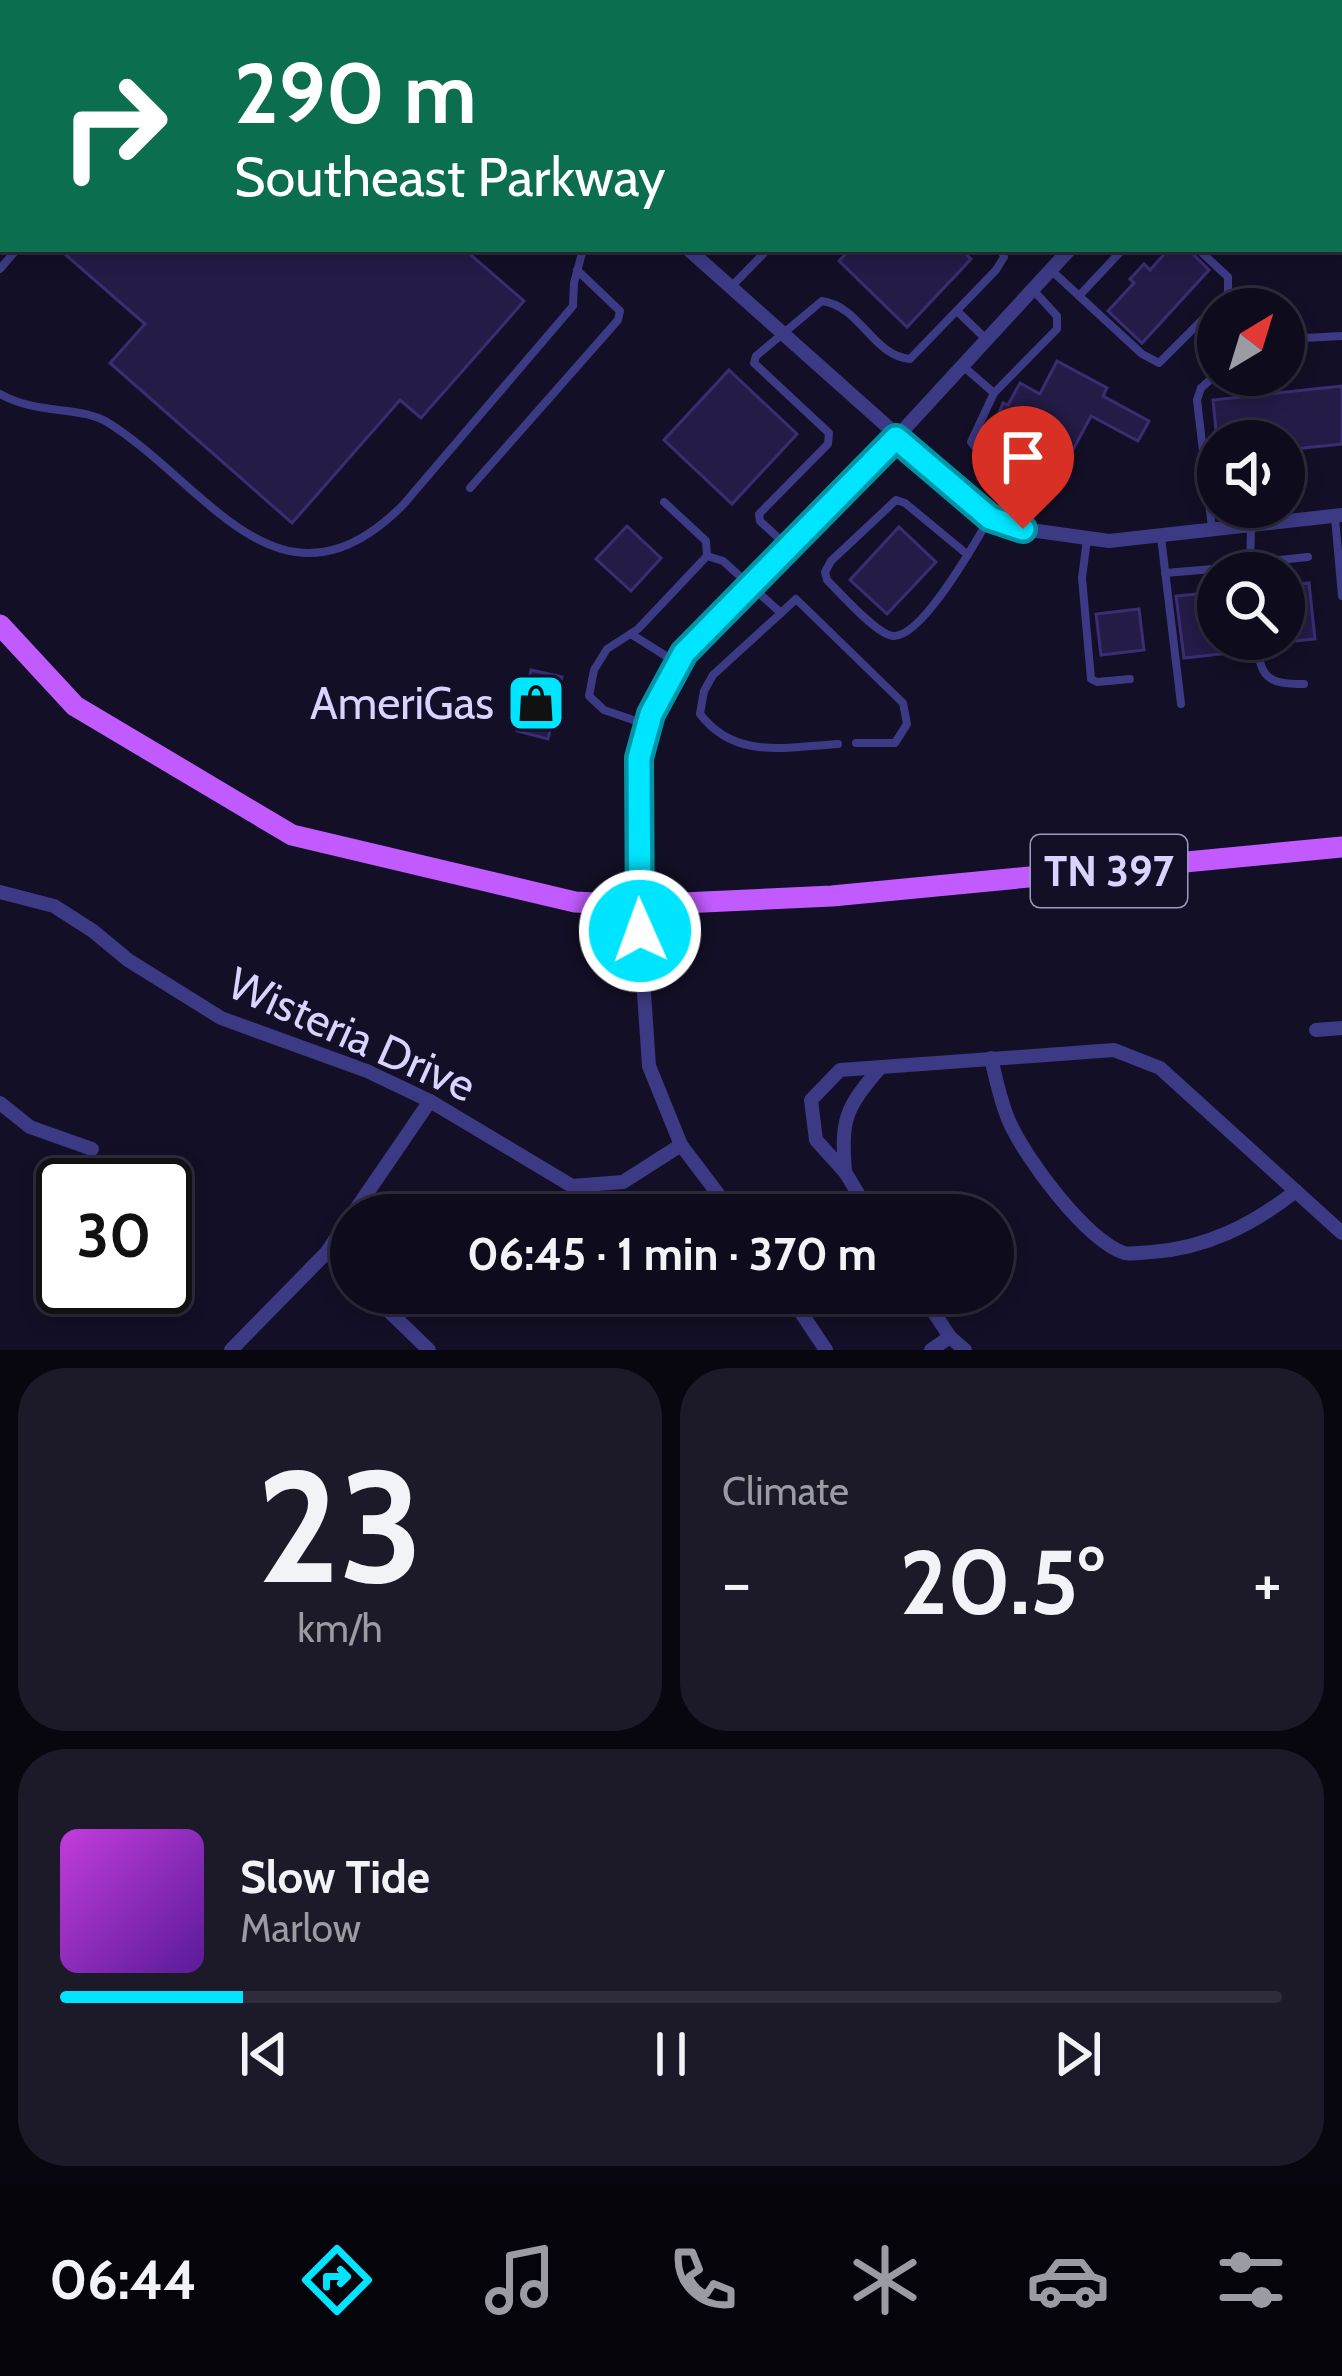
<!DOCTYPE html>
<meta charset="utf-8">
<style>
body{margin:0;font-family:Cabin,sans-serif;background:#1c1929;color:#f1f3f6;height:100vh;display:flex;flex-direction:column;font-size:45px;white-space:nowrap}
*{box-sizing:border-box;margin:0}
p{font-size:39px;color:#9b9ba3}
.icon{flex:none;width:66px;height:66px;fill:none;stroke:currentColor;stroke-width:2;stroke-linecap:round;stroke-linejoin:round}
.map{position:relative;height:1350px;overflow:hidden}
.panel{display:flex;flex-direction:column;gap:18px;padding:18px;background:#08060f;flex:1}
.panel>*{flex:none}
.hud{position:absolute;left:0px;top:0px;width:1344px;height:252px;box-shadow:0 6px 18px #0003,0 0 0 3px #2e2b3b;background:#0b6e4f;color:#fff;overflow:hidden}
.needle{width:78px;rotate:38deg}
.fabs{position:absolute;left:1197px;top:288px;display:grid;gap:24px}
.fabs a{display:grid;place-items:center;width:108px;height:108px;border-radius:50%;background:#0e0b1c;box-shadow:0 6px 18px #0003,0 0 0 3px #2e2b3b;font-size:60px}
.speed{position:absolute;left:36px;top:1158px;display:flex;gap:24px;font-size:60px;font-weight:700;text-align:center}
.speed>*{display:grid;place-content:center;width:156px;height:156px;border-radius:50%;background:#0e0b1c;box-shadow:0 6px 18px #0003,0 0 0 3px #2e2b3b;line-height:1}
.speed .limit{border:6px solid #111;border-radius:18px;background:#fff;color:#111}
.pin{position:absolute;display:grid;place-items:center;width:102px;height:102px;color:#fff;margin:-123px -51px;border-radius:50% 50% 50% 0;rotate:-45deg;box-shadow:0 0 12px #0007}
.pin .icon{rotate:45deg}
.me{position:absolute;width:132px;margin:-66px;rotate:358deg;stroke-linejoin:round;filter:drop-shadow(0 0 9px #0008)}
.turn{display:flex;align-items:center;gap:42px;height:252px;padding:0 36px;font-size:54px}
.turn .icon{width:156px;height:156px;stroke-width:2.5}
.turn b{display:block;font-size:84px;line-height:102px}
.big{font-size:90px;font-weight:700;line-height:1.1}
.panel .widget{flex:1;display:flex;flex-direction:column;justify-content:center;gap:18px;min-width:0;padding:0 42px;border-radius:48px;background:#1c1929}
.panel .dial{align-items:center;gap:0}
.dial b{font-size:156px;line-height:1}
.song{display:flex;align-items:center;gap:36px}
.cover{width:144px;height:144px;border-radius:18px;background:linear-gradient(135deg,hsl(290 70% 55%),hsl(270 70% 35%))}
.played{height:12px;border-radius:6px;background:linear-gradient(90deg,#00e5ff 15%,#2e2b3b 15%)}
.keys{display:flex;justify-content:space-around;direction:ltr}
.heat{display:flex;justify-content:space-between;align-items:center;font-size:66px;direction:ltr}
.panel .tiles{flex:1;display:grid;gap:18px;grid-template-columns:1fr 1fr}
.widget:last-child{grid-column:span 2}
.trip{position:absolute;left:330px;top:1194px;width:684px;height:120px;border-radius:60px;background:#0e0b1c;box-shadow:0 6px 18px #0003,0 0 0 3px #2e2b3b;font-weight:700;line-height:120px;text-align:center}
.menu{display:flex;height:192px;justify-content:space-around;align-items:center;background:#06040b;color:#9b9ba3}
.menu .icon{width:84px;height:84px}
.menu .selected{color:#00e5ff}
.menu b{font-size:54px;color:#f1f3f6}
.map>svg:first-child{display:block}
.building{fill:#241b47;stroke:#3b2d73;stroke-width:3}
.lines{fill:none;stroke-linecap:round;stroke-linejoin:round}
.lane{stroke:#3d3a85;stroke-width:8}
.street{stroke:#3d3a85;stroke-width:14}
.primary{stroke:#c25bff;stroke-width:21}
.rail{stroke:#00e5ff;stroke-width:4.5;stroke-dasharray:18 15;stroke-linecap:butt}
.route-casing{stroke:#0095a6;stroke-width:30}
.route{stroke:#00e5ff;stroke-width:21}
.labels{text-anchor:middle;stroke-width:10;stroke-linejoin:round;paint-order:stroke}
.shield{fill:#130f26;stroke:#9e99be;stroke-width:3}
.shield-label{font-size:42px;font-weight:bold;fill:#d9d4ff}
.poi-label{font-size:45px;fill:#d9d4ff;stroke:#130f26;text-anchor:end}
.street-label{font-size:45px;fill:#d9d4ff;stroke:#130f26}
</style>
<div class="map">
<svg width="1342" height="1350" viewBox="0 0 1342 1350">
<rect width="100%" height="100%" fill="#130f26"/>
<!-- building -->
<g class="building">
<path d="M59,249H464L524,301L421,418L400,400L292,523L110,363L145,324Z"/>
<path d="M850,249H960L971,259L907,327L839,261Z"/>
<path d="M1169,249H1188L1209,270L1142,343L1108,311L1134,283L1130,279L1144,264L1150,270Z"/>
<path d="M1057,361L1107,388L1103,396L1149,421L1138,441L1091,416L1058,478L994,443L997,439L990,436L1003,403L1008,405L1020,383L1040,394Z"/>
<path d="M729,370L797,434L732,504L664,440Z"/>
<path d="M1342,386V444L1284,450V441H1217L1213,400Z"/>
<path d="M627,526L661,558L631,591L596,559Z"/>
<path d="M899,527L936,562L887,614L850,580Z"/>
<path d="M1309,583L1315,639L1284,642V586Z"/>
<path d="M1218,592V639H1228L1230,653L1184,658L1176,596Z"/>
<path d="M1139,609L1144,650L1101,655L1096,614Z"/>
<path d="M531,670L562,677L548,739L517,731Z"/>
</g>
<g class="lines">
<!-- lane -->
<g class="lane">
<path d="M1250,0L1252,3"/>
<path d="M237,3L240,0"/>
<path d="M443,3L445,0"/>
<path d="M649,3L652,0"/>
<path d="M682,3L685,0"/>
<path d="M1007,3L1009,0"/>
<path d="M1301,3V0"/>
<path d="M1341,35L1342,36"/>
<path d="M0,269L17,249"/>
<path d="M1052,271L1142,354L1159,363L1228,294V277L1198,249"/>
<path d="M732,286L768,249"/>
<path d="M1079,296L1123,249"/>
<path d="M957,311L986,339"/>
<path d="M1284,339L1342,336"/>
<path d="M964,367L994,393"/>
<path d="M0,394C37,415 80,406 107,422C206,483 280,628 403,505L573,306L574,283L583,249"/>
<path d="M1029,481L984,458L971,442L994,393L1057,329V316L1034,291"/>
<path d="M470,488L618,320L620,311L577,270"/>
<path d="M1335,518L1342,596"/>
<path d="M1212,528L1197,400L1201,388L1218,373"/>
<path d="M1161,537L1181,704"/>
<path d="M1087,539L1082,578L1091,679L1097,682L1130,679"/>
<path d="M787,546L760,521L759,514L828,444L829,433L754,363L756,356L822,301C860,306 873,356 910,359L996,270L1004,257L1001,249"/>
<path d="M968,555L905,503L896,500L831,561L825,572L827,580C839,592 877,635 893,636C922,638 975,543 989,519"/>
<path d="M707,556L723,561L781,613L713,675L704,691L700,714C735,760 786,747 838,744"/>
<path d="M1250,563L1308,557"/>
<path d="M1165,573L1225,568"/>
<path d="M1250,573L1251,527"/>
<path d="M781,613L796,599L903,703L907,724L895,743H856"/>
<path d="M631,634L677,663"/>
<path d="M1256,639C1261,677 1265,684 1304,684"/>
<path d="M648,725L604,710L589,696L594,670L607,649L638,629L707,556L706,541L664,502"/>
</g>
<!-- street -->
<g class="street">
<path d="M414,0L418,3"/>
<path d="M1341,84L1342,85"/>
<path d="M688,249L990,518L1023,529L1109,541L1342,515"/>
<path d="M0,892L54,906L93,931L128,960L221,1018L367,1071L430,1101L572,1186L623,1182L681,1145"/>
<path d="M1316,1030L1342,1028"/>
<path d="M991,1058C996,1079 1000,1100 1009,1121C1025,1158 1085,1239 1124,1253C1132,1255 1144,1252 1152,1252C1207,1248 1252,1225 1296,1191"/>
<path d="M0,1103L30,1127L92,1149"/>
<path d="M845,1172C841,1119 845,1109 879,1069"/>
<path d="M352,1215L430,1101"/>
<path d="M734,1215L681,1145L649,1066L638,905L639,758L651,714L684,653L896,438L1070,249"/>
<path d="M871,1215L845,1172L816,1140L811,1100L840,1070L1114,1050L1160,1068L1342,1233"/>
<path d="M327,1252L351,1275"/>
<path d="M370,1293L429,1350"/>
<path d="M788,1293L826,1350"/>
<path d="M921,1293L950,1337L965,1350"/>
<path d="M231,1350L327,1252L351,1216"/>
<path d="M931,1350L950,1337"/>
</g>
<!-- primary -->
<path class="primary" d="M0,625L75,706L292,835L575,902L638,905L832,896L1342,847"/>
<!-- rail -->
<g class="rail">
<path d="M104,3L106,0"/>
<path d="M0,161L3,156"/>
</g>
</g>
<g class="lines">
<defs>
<path id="route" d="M640,931L639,758L651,714L684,653L896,438L990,518L1023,529"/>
</defs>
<!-- route casing -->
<use href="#route" class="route-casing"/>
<!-- route -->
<use href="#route" class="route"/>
</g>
<!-- icons -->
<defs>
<symbol id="shop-square" viewBox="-11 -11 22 22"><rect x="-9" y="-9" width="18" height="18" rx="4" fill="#00e5ff" stroke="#130f26"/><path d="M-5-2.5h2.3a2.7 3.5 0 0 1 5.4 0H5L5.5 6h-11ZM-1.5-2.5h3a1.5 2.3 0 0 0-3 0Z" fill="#111"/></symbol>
</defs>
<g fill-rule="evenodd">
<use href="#shop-square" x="503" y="670" width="66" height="66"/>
</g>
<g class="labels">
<!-- shield labels -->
<rect class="shield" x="1031" y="835" width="156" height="72" rx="9"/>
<g class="shield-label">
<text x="1109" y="886">TN 397</text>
</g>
<!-- poi labels -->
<g class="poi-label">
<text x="494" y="719">AmeriGas</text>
</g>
<!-- street labels -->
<g class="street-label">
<text transform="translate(352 1034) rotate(24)" y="16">Wisteria Drive</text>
</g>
</g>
</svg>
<div class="fabs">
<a><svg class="needle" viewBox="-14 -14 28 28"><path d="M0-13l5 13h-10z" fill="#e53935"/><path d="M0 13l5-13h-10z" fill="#9b9ba3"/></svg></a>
<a><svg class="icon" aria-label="sound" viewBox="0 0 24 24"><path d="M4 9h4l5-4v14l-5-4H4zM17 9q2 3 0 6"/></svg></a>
<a><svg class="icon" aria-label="search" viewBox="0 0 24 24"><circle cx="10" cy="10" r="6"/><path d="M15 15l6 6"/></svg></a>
</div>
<div class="speed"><div class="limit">30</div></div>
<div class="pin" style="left:1023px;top:529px;background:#d93025"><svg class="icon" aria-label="arrive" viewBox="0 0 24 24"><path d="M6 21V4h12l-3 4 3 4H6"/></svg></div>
<svg class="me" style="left:640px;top:931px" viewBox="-20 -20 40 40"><circle r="17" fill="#00e5ff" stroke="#fff" stroke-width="3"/><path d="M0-11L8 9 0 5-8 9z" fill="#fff"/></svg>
<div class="trip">06:45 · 1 min · 370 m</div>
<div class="hud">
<div class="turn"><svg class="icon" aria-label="right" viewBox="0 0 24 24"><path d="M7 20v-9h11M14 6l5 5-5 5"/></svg><div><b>290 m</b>Southeast Parkway</div></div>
</div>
</div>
<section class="panel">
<div class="tiles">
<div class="widget dial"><b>23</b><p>km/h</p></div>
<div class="widget"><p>Climate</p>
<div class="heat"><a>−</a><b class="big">20.5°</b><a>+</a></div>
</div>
<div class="widget">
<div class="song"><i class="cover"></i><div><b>Slow Tide</b><p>Marlow</p></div></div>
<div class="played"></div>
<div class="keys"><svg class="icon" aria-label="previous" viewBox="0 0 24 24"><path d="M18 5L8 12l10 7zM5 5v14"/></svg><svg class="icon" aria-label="pause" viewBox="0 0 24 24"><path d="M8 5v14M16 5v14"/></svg><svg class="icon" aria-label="next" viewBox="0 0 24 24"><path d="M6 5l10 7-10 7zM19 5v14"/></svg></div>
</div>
</div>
</section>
<nav class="menu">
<b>06:44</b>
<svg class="icon selected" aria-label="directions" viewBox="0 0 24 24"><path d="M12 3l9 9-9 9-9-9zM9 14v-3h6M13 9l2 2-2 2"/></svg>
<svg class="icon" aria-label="music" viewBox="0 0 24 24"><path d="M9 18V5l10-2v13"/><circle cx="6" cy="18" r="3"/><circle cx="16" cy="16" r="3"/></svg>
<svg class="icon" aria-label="phone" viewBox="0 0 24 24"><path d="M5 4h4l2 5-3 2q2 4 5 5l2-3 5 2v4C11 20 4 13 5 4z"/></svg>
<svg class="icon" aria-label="climate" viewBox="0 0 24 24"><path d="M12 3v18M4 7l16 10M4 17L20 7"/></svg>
<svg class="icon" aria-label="car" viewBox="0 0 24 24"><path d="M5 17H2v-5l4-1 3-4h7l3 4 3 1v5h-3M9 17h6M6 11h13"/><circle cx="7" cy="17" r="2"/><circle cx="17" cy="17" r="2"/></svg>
<svg class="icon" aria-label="filters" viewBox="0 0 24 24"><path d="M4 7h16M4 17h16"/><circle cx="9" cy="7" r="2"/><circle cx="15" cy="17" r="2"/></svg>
</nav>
